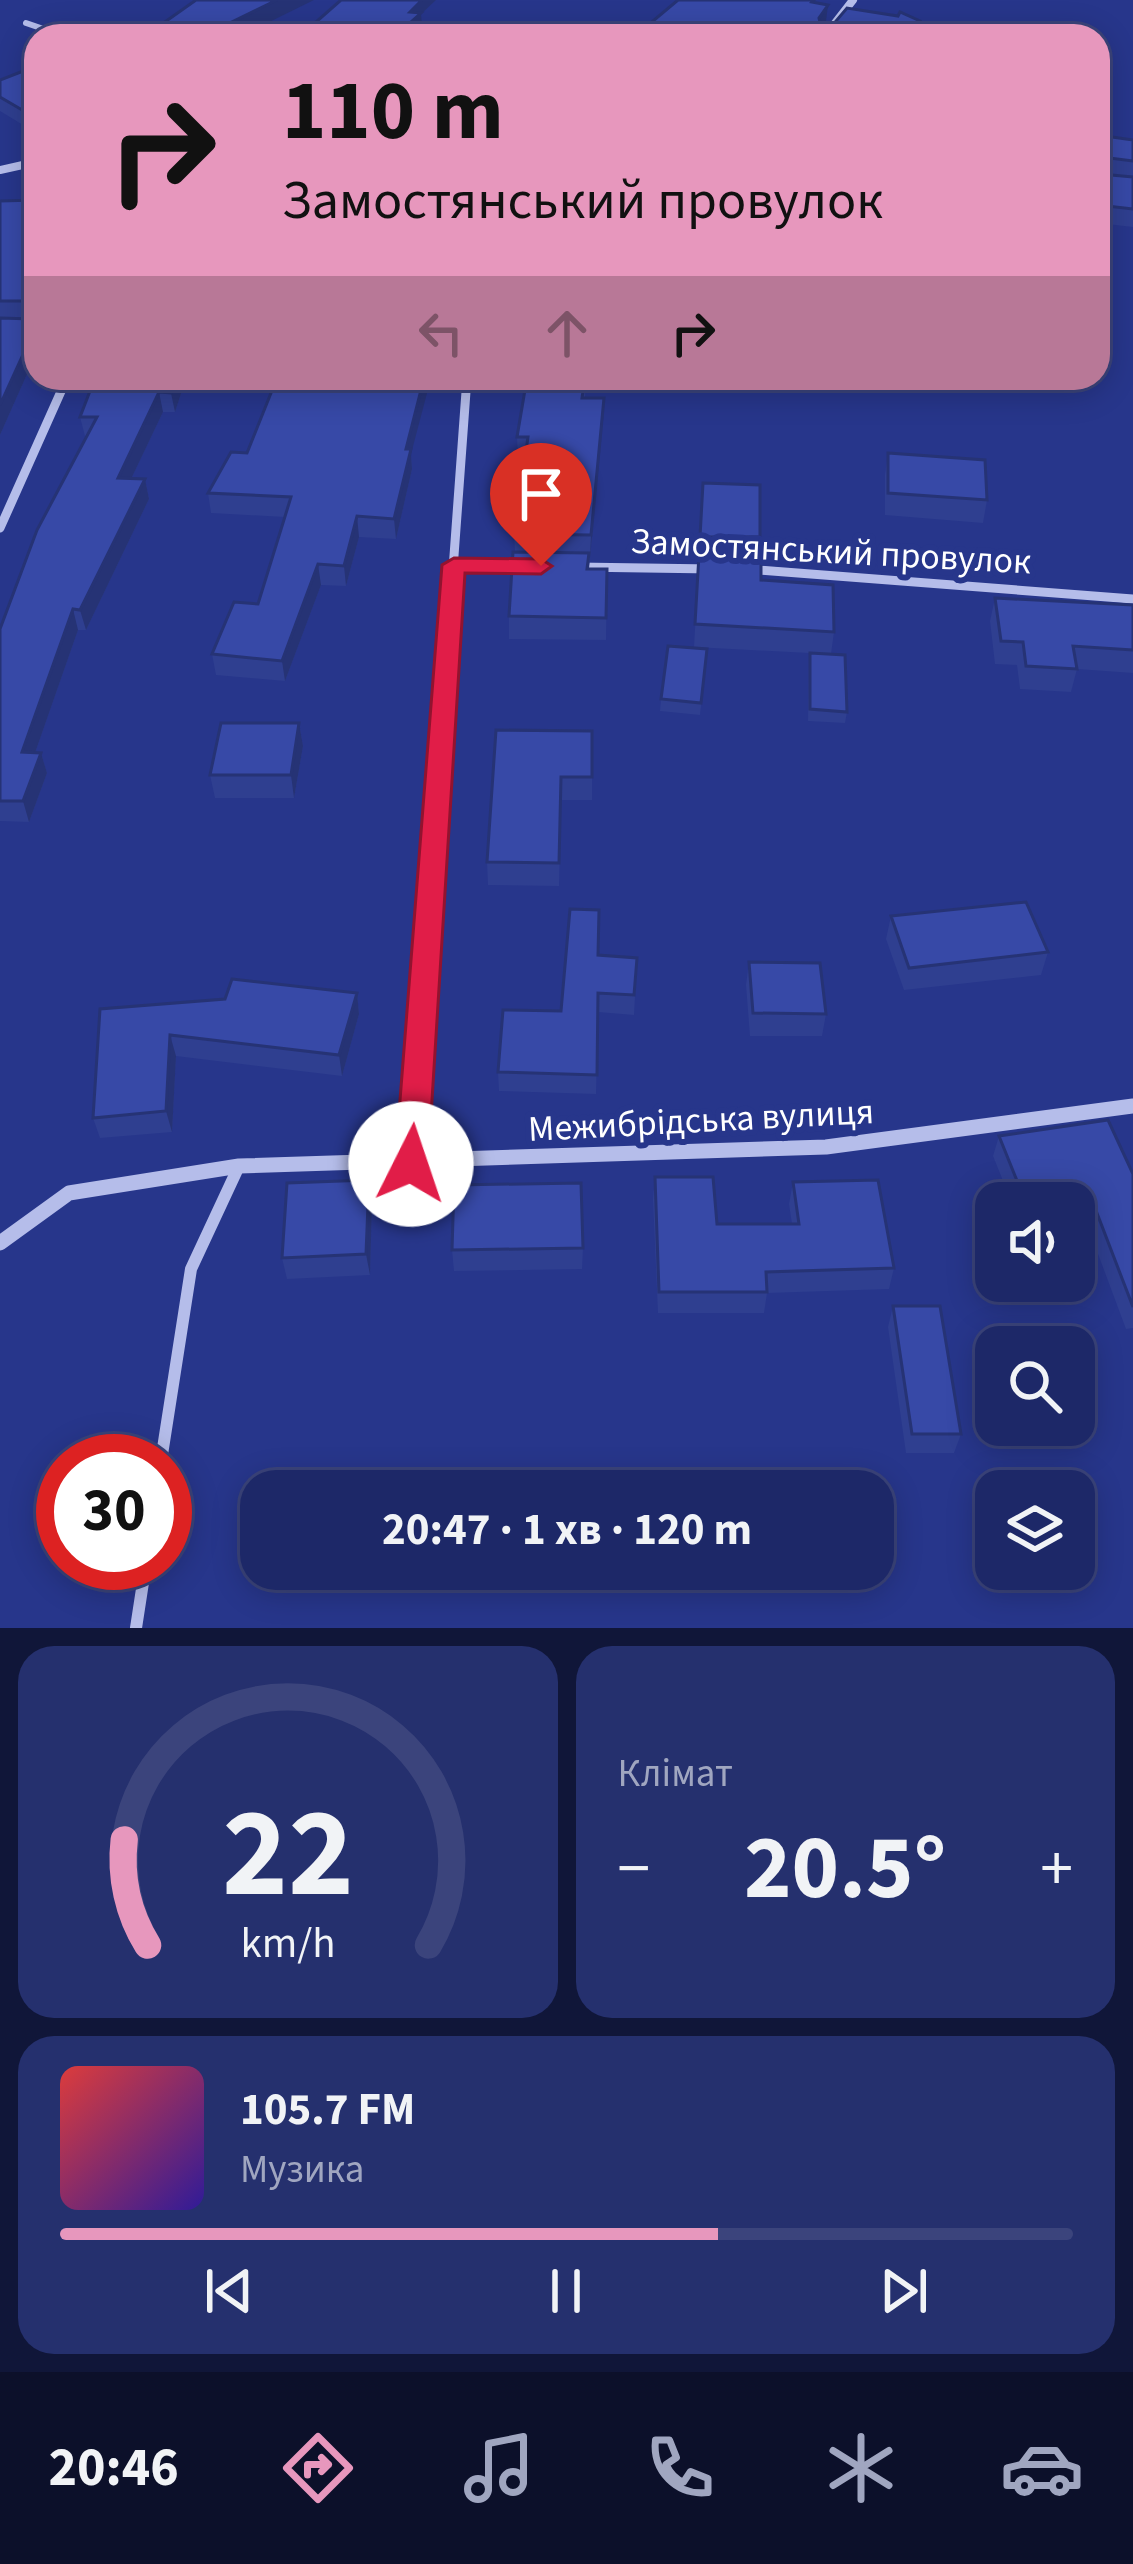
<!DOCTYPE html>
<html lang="uk">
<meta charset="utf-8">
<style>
body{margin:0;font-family:"Source Sans 3",sans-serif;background:#25306e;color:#f1f3f6;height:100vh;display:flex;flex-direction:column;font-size:45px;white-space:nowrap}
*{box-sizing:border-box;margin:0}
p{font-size:39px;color:#a0a6c0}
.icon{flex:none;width:66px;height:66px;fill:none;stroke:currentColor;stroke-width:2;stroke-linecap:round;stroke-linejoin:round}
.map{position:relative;height:1628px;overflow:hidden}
.side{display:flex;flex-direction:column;gap:18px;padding:18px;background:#101639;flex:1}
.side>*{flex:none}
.banner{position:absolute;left:24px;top:24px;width:1086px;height:366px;border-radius:36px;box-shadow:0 6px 30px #0003,0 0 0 3px #3b447c;background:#e797bd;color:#111;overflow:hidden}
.fabs{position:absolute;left:975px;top:1182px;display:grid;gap:24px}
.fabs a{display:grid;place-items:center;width:120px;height:120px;border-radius:24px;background:#1d2868;box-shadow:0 6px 30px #0003,0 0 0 3px #3b447c;font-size:60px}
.speed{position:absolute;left:36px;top:1434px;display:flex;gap:24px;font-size:60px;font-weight:700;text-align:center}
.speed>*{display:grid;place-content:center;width:156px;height:156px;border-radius:50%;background:#1d2868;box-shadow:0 6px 30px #0003,0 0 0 3px #3b447c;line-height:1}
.speed .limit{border:18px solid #d22;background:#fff;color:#111}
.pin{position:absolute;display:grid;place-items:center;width:102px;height:102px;color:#fff;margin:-123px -51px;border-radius:50% 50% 50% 0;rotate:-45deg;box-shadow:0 0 12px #0007}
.pin .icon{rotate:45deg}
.me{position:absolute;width:132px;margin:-66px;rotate:4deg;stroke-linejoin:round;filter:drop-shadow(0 0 9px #0008)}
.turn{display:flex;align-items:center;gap:42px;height:252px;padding:0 60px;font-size:54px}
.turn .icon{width:156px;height:156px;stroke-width:2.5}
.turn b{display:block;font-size:84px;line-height:102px}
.lanes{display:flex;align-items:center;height:114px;padding:0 60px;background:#0003;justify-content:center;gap:60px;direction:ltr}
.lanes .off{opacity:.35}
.big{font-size:90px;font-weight:700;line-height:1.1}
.side .widget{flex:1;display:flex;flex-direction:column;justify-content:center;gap:18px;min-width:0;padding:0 42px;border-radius:36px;background:#25306e}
.side .dial{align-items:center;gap:0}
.dial svg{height:312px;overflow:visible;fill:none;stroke:#3b447c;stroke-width:7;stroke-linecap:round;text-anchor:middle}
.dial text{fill:#f1f3f6;stroke:none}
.song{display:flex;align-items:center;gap:36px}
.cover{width:144px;height:144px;border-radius:18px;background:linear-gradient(135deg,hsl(0 70% 55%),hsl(250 70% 35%))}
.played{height:12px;border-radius:6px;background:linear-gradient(90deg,#e797bd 65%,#3b447c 65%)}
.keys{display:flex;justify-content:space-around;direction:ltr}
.heat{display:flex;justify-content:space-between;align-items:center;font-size:66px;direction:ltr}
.side .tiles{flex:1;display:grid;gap:18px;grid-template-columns:1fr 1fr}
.widget:last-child{grid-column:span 2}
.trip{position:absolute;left:240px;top:1470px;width:654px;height:120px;border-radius:36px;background:#1d2868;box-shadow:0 6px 30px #0003,0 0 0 3px #3b447c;font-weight:700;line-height:120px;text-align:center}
.tabs{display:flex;height:192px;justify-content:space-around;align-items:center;background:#0c102a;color:#a0a6c0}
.tabs .icon{width:84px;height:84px}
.tabs .selected{color:#e797bd}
.tabs b{font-size:54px;color:#f1f3f6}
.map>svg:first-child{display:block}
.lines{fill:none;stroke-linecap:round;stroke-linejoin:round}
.lane-far1{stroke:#b5bdea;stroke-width:6}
.lane{stroke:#b5bdea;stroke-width:12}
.street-far3{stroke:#b5bdea;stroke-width:8}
.street-far2{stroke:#b5bdea;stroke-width:9}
.street-far1{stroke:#b5bdea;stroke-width:12}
.street{stroke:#b5bdea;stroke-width:15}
.wall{fill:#2f3f90}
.shaded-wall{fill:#263375}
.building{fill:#3749a7;stroke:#263375;stroke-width:3}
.route{fill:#e11d48;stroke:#92132f;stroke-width:3}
.labels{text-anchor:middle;stroke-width:12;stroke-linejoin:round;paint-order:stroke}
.street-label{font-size:36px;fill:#fff;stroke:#27368b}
</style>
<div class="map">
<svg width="1133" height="1628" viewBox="0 0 1133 1628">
<rect width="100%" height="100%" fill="#27368b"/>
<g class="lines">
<!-- lane-far1 -->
<path class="lane-far1" d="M26,23L64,36"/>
<!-- lane -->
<g class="lane">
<path d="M161,1461L191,1269L239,1166"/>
<path d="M136,1628L146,1563"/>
</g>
<!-- street-far3 -->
<g class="street-far3">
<path d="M825,36L853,0"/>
<path d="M0,170L36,162"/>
</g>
<!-- street-far2 -->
<g class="street-far2">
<path d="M0,528L67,378"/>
<path d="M454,565L527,566"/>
<path d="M577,567L713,569"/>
<path d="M745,569L1133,599"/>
<path d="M449,624L467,378"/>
</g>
<!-- street-far1 -->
<path class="street-far1" d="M418,1067L450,621"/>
<!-- street -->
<g class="street">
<path d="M411,1164L418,1064"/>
<path d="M0,1243L69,1193L239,1166L826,1147L1133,1106"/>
</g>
</g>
<!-- wall -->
<g class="wall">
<path d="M36,66V130L33,131L0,111V80Z"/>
<path d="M1098,135L1133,140V227L1098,223Z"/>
<path d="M36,200V354L0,435V201Z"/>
<path d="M95,378H186L175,412H163L131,479H145L149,499L86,630H78L35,753H41L47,773L29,822L0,821V629L87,437L85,436L80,417Z"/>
<path d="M527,378H586L585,398L603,421L589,569H607L606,640L509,639V616L515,552L514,534L525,459H518L517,437Z"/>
<path d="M247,453L411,454L412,469L396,539L359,537L346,586L321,585L285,681L216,675L212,654L258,604L285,517L211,513L208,493Z"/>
<path d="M888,453L987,500L983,523L885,515V475Z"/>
<path d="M703,483L760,537L759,555L761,580L834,632L831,654L847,712L845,723L808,721L809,653L694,647Z"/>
<path d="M995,598L1133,605V673L1077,669L1071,692L1020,689L1017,665L995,664L990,621Z"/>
<path d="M707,649L700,715L660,711L661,699Z"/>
<path d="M299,723L303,746L294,798H215L210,775Z"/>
<path d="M592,731V800H561L559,886L488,885L487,862Z"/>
<path d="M891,916L1048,952L1041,975L904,990L886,939Z"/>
<path d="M598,955L637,958L634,1015L598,1012L596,1094L499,1091L498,1072L561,1011Z"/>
<path d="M749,962L826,1014L822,1036H750L746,985Z"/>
<path d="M357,993L359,1014L342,1076L176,1056L172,1132L100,1138L93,1118L100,1009Z"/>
<path d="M999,1136L1133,1174V1328L1126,1329L1088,1227L1074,1229V1203H1012L993,1156Z"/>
<path d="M655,1177L717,1224H792L789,1204L793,1182L894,1268L889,1289L767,1293L764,1313H658L653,1199Z"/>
<path d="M369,1180L372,1201L370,1275L287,1279L282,1258Z"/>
<path d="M583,1248L582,1269L454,1271L452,1250Z"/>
<path d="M893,1306L961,1434L954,1453H906L888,1327Z"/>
</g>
<!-- shaded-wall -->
<g class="shaded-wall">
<path d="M277,0H314L241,36H203Z"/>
<path d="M422,0H436L421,14L422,26L410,36H395L410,12Z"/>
<path d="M828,5L826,21L817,34L819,18Z"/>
<path d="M36,112V130L33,131L29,114Z"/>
<path d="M36,326V354L0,435V405Z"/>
<path d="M176,378H186L175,412L171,393Z"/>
<path d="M424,378H431L411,454L412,469L396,539L394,519L406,449Z"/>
<path d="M159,392L163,412L122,498L118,478Z"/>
<path d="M604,398L603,421L590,558L591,535Z"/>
<path d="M145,479L149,499L86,630L80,610Z"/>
<path d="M357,516L359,537L346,586L344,566Z"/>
<path d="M318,564L321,585L285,681L282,661Z"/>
<path d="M73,609L78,630L28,773L22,752Z"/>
<path d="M299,723L303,746L294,798L291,775Z"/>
<path d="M41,753L47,773L29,822L23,801Z"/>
<path d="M357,993L359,1014L342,1076L339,1055Z"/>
<path d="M170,1035L176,1056L172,1132L166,1111Z"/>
<path d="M369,1180L372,1201L370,1275L366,1254Z"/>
</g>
<!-- building -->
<g class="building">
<path d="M196,0H277L203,36H145Z"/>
<path d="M341,0H422L410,12L421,13L395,36H300Z"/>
<path d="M678,0H814L812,2L828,5L819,18L821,26L831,27L847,8L898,16L900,12L920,21L915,36H635Z"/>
<path d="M36,66V112L29,114L0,97V80Z"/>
<path d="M1098,135L1133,140V161L1102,157L1098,160Z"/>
<path d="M1098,169L1101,174L1133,177V209L1098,205Z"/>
<path d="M36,200V305L33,301H0V201Z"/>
<path d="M36,315V326L0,405V318L32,319Z"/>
<path d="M95,378H176L171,393L159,392L118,478L145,479L80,610L73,609L22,752L41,753L23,801H0V629L37,530L97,417H80Z"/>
<path d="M277,378H424L406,449H411L394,519L357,516L344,566L318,564L282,661L212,654L234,602L258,604L291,497L208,493L231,452L247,453Z"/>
<path d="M527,378H585L582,398H604L591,535L514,534L528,437H517Z"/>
<path d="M888,453L985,460L987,500L888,493Z"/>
<path d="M703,483L760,485V537H700Z"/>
<path d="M513,552L589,553L587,569H607L606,618L509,616Z"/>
<path d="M699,554L761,555V580L833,585L834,632L695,624Z"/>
<path d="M995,598L1133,605V650L1073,646L1077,669L1026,666L1023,642L1001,641Z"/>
<path d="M668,646L707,649L701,703L661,699Z"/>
<path d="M810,653L845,655L847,712L810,709Z"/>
<path d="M221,723H299L291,775H210Z"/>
<path d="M496,730L592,731V777H561L559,863L487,862Z"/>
<path d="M1026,902L1048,952L909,968L891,916Z"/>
<path d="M570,909L599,910L598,955L637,958L634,995L598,993L597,1075L498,1072L503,1010L561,1011Z"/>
<path d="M749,962L820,963L826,1014L753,1013Z"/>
<path d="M232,979L357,993L339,1055L170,1035L166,1111L93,1118L100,1009L225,999Z"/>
<path d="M1108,1120L1133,1174V1307L1095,1208L1074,1212V1203H1026L999,1136Z"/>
<path d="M655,1177H713L717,1224H799L793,1182L878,1180L894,1268L766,1272L767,1292H659Z"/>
<path d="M369,1180L366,1254L282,1258L287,1183Z"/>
<path d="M581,1183L583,1248L452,1250L454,1185Z"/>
<path d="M893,1306H940L961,1434H912Z"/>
</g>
<!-- route -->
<path class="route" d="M454,558L541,559L552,566L541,574L465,573L428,1164L423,1174L411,1178L400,1174L395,1164L442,565Z"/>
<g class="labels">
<!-- street labels -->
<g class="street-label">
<text transform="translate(831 550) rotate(3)" y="13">Замостянський провулок</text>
<text transform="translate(701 1119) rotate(-3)" y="13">Межибрідська вулиця</text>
</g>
</g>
</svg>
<div class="fabs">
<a><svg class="icon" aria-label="sound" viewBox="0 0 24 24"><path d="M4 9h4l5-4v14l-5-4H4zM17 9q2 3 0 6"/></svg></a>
<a><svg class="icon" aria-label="search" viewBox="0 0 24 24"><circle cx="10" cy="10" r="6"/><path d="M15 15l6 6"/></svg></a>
<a><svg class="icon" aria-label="layers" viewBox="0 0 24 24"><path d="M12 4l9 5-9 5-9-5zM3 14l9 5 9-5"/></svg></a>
</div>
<div class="speed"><div class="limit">30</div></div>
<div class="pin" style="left:541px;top:566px;background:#d93025"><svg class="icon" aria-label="arrive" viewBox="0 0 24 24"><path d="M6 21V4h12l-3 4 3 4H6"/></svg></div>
<svg class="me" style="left:411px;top:1164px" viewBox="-20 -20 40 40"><circle r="19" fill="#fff"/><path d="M0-13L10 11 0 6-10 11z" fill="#e11d48"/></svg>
<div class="trip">20:47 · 1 хв · 120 m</div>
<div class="banner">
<div class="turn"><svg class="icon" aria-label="right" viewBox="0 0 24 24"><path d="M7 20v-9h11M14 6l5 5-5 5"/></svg><div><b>110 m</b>Замостянський провулок</div></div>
<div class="lanes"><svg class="icon off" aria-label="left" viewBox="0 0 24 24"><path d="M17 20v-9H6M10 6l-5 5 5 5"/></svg><svg class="icon off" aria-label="ahead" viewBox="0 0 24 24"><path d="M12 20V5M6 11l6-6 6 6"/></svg><svg class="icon" aria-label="right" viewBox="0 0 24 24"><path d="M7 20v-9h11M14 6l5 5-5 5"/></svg></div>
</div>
</div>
<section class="side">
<div class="tiles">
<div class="widget dial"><svg viewBox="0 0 100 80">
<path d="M14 69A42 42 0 1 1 86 69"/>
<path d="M14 69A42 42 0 0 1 8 42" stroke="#e797bd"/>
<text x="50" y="56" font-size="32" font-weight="700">22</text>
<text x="50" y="72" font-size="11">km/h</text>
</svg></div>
<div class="widget"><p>Клімат</p>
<div class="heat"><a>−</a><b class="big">20.5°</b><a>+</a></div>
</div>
<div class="widget">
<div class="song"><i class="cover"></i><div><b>105.7 FM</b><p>Музика</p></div></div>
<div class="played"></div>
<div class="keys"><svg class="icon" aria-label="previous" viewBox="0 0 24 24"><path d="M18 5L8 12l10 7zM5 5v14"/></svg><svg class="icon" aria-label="pause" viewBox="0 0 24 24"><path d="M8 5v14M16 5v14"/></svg><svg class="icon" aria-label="next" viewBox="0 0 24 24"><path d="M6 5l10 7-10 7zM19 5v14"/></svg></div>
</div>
</div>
</section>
<nav class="tabs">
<b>20:46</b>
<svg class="icon selected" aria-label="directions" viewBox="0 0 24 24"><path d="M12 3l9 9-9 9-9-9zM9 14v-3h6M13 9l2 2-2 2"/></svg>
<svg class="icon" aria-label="music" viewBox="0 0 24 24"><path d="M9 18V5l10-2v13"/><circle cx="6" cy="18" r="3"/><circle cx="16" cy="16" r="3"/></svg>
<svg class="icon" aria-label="phone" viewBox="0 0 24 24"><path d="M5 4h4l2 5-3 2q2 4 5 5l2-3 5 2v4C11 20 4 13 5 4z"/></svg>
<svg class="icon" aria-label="climate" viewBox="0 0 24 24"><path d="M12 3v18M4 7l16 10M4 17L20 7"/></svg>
<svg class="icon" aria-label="car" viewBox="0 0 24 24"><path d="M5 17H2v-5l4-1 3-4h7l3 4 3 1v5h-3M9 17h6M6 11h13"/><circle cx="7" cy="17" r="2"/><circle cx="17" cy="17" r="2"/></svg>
</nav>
